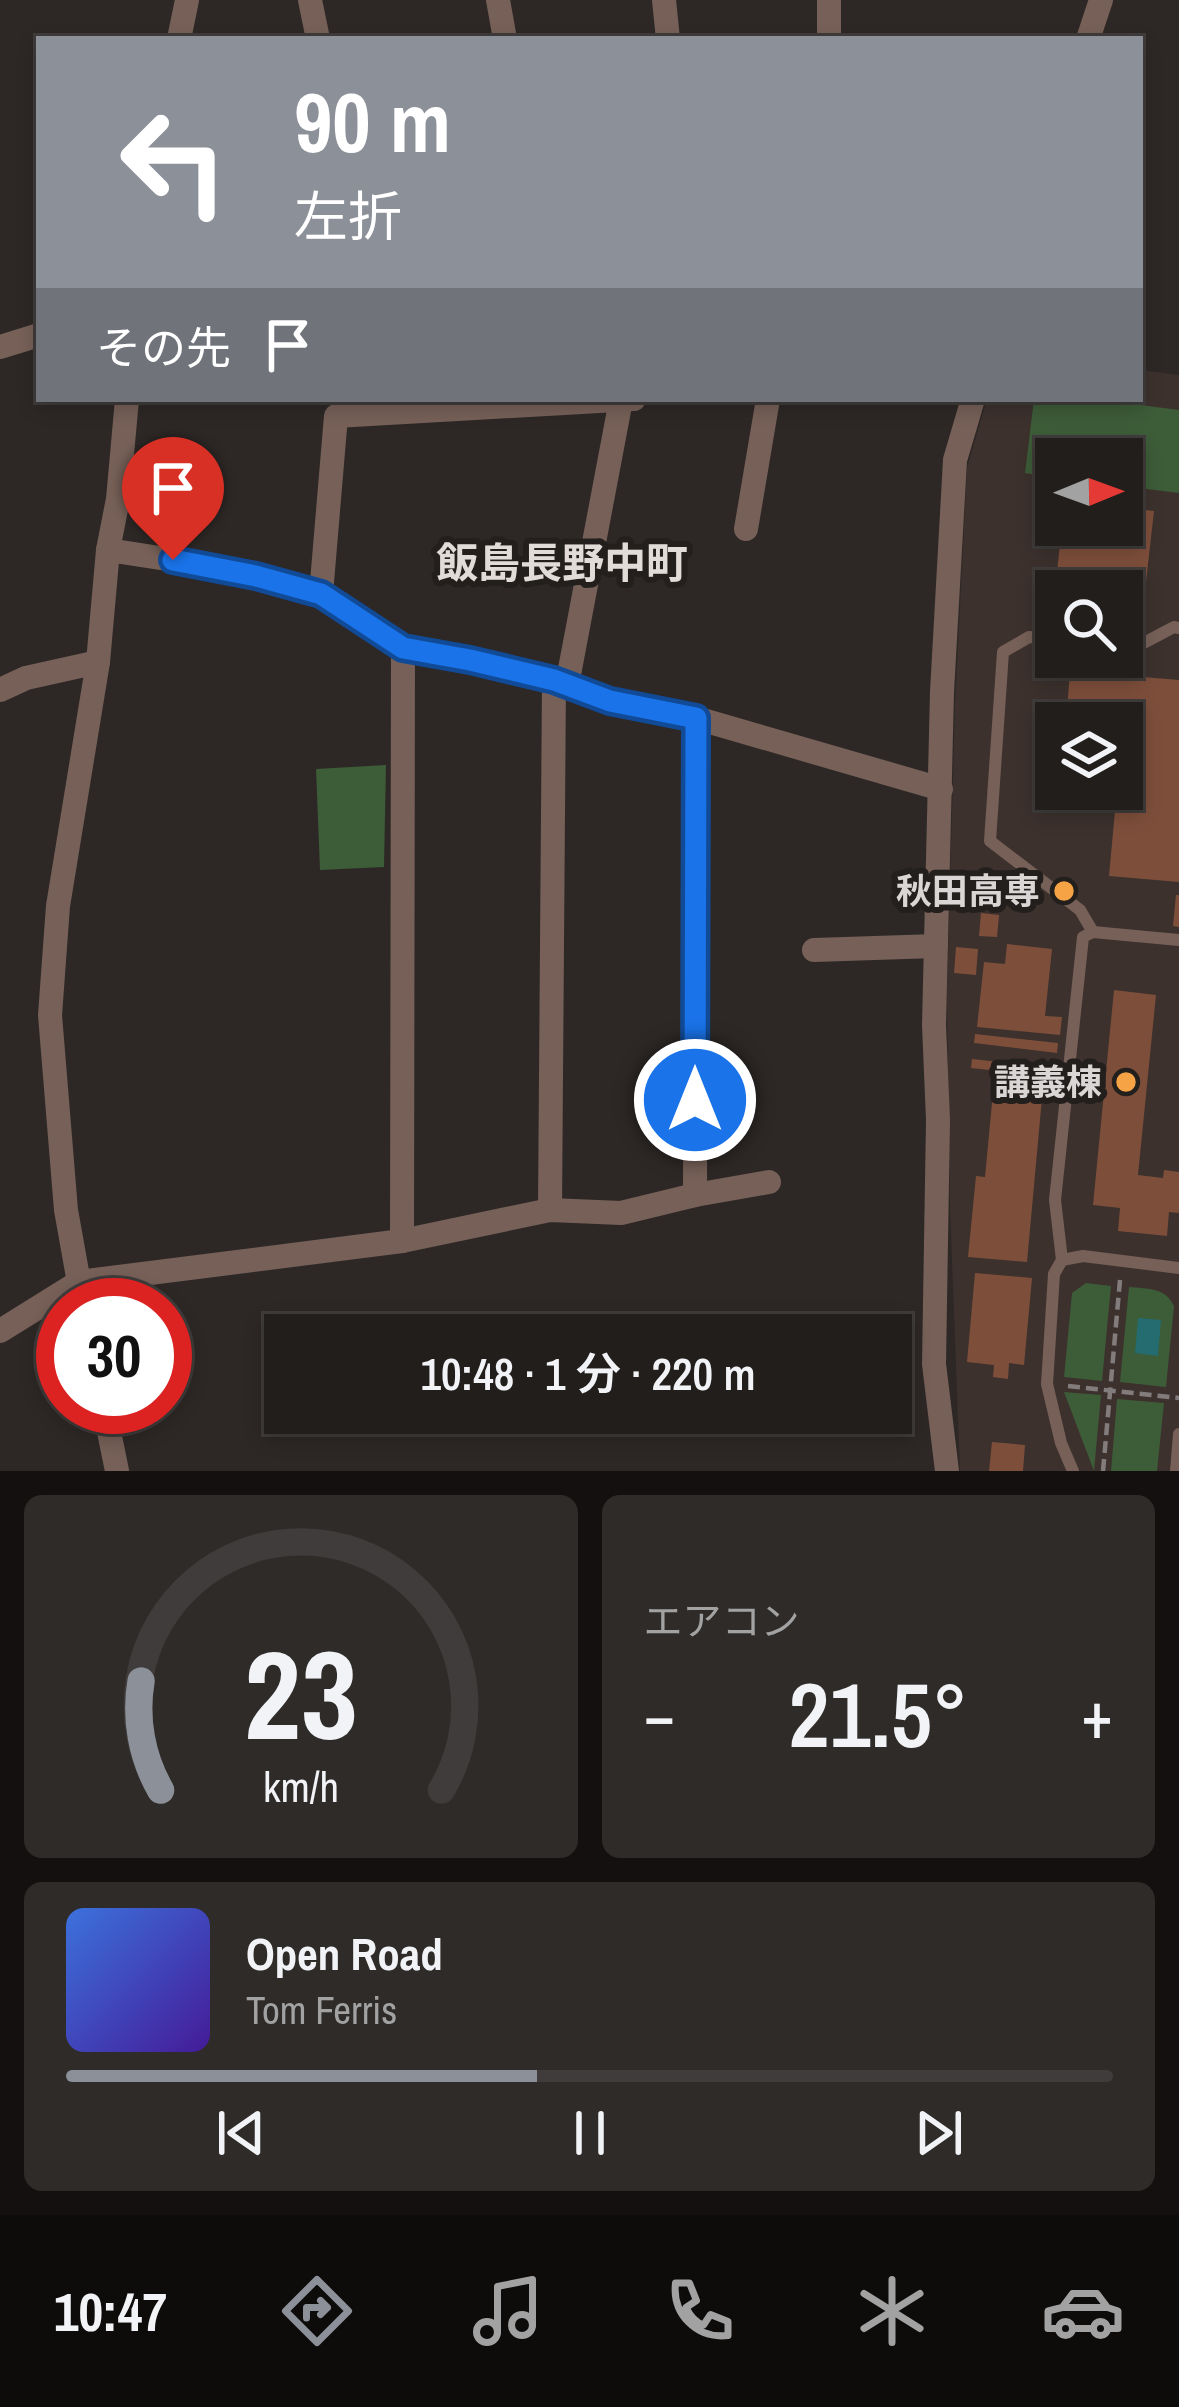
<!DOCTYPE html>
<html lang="ja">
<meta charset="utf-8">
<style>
body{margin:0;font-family:"Archivo Narrow","Noto Sans JP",sans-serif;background:#2e2b29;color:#f1f3f6;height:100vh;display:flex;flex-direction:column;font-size:45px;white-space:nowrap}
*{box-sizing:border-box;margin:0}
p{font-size:39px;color:#a2a2a3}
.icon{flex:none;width:66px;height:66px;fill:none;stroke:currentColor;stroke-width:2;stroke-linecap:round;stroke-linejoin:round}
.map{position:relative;height:1471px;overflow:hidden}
.drawer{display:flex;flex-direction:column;gap:24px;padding:24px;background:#13100f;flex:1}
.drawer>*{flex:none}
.hud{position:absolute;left:36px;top:36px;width:1107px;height:366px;border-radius:0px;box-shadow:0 6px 18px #0003,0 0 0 3px #3f3c3b;background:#8c9099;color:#fff;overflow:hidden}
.needle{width:78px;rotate:89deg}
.tools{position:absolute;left:1035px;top:438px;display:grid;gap:24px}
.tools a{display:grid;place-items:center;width:108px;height:108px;border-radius:0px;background:#221e1c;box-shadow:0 6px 18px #0003,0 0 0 3px #3f3c3b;font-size:60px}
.speed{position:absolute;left:36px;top:1278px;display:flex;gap:24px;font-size:60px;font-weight:700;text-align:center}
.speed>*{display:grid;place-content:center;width:156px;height:156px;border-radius:50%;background:#221e1c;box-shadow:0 6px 18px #0003,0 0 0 3px #3f3c3b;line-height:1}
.speed .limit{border:18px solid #d22;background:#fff;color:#111}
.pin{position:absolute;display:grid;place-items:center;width:102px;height:102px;color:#fff;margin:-123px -51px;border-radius:50% 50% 50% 0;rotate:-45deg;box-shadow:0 0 12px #0007}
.pin .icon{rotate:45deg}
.me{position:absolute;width:132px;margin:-66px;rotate:0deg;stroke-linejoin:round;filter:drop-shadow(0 0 9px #0008)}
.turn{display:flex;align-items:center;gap:42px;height:252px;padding:0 60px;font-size:54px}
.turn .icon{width:156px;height:156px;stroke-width:2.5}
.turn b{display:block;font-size:84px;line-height:102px}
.then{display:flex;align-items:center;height:114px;padding:0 60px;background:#0003;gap:24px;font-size:45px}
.big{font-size:90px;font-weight:600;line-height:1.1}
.drawer .card{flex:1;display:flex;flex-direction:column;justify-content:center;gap:18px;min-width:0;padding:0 42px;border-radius:18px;background:#2e2b29}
.drawer .dial{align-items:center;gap:0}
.dial svg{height:312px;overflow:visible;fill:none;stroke:#3f3c3b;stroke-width:7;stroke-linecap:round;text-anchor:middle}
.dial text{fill:#f1f3f6;stroke:none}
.song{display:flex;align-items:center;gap:36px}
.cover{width:144px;height:144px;border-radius:18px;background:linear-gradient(135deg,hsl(220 70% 55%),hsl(260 70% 35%))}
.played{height:12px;border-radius:6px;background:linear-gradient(90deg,#8c9099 45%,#3f3c3b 45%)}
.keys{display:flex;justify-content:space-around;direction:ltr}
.heat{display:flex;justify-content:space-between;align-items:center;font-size:66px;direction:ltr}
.drawer .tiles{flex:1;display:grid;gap:24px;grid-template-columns:1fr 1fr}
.card:last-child{grid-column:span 2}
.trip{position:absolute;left:264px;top:1314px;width:648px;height:120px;border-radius:0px;background:#221e1c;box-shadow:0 6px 18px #0003,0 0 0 3px #3f3c3b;font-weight:600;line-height:120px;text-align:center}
.menu{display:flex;height:192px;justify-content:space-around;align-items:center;background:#0e0c0b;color:#a2a2a3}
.menu .icon{width:84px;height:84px}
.menu .current{color:#8c9099}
.menu b{font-size:54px;color:#f1f3f6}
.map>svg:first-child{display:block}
.built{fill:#3c312d;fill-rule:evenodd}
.green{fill:#3d5c38}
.water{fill:#246c70}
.building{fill:#7d4f3b}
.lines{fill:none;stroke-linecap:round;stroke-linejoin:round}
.path{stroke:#827d7c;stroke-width:4.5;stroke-dasharray:12 6;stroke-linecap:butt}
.lane{stroke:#766058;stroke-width:12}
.street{stroke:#766058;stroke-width:24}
.route-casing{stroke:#114b97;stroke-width:30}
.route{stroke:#1a73e8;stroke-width:21}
.poi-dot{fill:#f5a345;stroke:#231f1d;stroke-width:4.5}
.labels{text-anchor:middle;stroke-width:12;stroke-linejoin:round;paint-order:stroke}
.poi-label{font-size:36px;font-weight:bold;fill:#dad6d5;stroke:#231f1d;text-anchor:end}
.quarter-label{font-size:42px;font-weight:bold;fill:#e2dcd9;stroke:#231f1d}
</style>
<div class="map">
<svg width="1179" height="1471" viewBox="0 0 1179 1471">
<rect width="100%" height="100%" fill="#2d2826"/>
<!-- built -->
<path class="built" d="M1140,370L1179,375V1471H960L950,1207L947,993L955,704L967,468L987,399H1140ZM1056,459H1122V525H1056ZM1056,591H1122V657H1056ZM1056,723H1122V789H1056Z"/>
<!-- green -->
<g class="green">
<path d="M1034,399H1094L1179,410V493L1122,486V459H1056V478L1025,473Z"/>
<path d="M386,765L384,867L320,870L316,769Z"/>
<path d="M1086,1283L1111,1286L1102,1381L1064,1377L1072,1293Z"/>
<path d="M1129,1287C1148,1289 1165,1287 1174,1306L1166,1387L1120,1382Z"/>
<path d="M1064,1392L1101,1395L1094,1471Z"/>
<path d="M1117,1399L1164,1403L1157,1471H1111Z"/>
</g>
<!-- water -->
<path class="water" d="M1138,1318L1161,1320L1158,1356L1135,1353Z"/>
<!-- building -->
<g class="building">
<path d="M1122,507L1154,511L1142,617L1122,615V591H1055L1062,525H1122Z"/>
<path d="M1070,671L1179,680V882L1109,876L1117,789H1122V723H1066Z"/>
<path d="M1176,895H1179V927L1173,926Z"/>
<path d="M981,913L999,915L997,937L979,936Z"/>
<path d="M1007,944L1052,949L1045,1016L1062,1017L1060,1035L977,1027L984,962L1005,964Z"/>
<path d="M956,947L978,949L976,975L954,973Z"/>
<path d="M1114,990L1156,995L1138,1175L1163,1178L1164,1170L1179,1172V1213L1169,1212L1167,1236L1118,1231L1120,1208L1093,1205Z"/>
<path d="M975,1034L1058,1043L1057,1053L974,1043Z"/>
<path d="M972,1059L1055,1068V1077L971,1068Z"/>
<path d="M994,1082L1043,1087L1027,1262L968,1257L976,1176L985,1177Z"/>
<path d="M975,1273L1032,1278L1024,1365L1009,1363L1008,1379L993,1377L994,1365L967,1362Z"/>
<path d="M992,1442L1025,1445L1023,1471H989Z"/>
</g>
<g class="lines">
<!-- path -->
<g class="path">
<path d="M1068,1386L1179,1398"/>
<path d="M1103,1471L1120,1280"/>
</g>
<!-- lane -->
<g class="lane">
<path d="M1056,639L1029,637L1003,652L990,841L1080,910L1093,932"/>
<path d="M1122,645L1138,646L1174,627L1179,628"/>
<path d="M1062,1260L1055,1200L1083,937L1093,932L1179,940"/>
<path d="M1073,1471L1061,1443L1047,1384L1054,1274L1062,1260L1083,1256L1179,1268"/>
<path d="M1176,1471L1179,1434"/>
</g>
<!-- street -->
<g class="street">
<path d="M310,0L318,39"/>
<path d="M498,0L505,39"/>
<path d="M664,0L668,39"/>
<path d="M829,0V39"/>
<path d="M179,39L187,0"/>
<path d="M1088,39L1101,0"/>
<path d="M0,347L39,335"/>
<path d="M746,529L768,399"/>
<path d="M108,550L173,560L256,576L321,594L403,648L471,660L554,680L610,701L696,718L941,789"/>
<path d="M321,594L336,416L634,399"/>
<path d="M567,685L621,400"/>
<path d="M0,690L26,678L98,662"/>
<path d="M814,950L936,946"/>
<path d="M695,1195L769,1182"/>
<path d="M550,1210L554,680"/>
<path d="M402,1241L403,648"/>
<path d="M83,1305L66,1210L50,1015L58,906L98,662L108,550L118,499L127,399"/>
<path d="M0,1331L79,1282L402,1241L550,1210L621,1213L695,1195L696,718"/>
<path d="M104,1407L117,1471"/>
<path d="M947,1471L934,1364L938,1120L934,1025L942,692L955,460L973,399"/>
</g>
</g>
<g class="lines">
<defs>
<path id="route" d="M173,560L256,576L321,594L403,648L470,660L554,680L610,701L696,718L695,1100"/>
</defs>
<!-- route casing -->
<use href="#route" class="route-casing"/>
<!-- route -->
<use href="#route" class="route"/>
</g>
<!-- markers -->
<g class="poi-dot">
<circle cx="1064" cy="891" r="12"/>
<circle cx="1126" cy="1082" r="12"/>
</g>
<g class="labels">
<!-- poi labels -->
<g class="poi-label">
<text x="1040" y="904">秋田高専</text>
<text x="1102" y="1095">講義棟</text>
</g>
<!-- quarter labels -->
<g class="quarter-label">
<text x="562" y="578">飯島長野中町</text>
</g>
</g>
</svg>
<div class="tools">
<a><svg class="needle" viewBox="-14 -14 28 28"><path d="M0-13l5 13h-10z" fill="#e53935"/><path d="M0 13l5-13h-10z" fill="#a2a2a3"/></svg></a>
<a><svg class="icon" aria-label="search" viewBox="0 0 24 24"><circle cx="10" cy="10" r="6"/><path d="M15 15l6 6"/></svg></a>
<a><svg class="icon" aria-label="layers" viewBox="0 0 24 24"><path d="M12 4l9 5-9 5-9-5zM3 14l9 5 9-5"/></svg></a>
</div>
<div class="speed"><div class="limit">30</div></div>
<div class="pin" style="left:173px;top:560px;background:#d93025"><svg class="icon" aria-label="arrive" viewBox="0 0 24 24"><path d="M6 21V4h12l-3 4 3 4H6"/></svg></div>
<svg class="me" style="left:695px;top:1100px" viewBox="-20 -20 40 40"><circle r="17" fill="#1a73e8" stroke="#fff" stroke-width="3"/><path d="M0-11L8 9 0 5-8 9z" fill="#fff"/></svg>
<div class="trip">10:48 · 1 分 · 220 m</div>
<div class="hud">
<div class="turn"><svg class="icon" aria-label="left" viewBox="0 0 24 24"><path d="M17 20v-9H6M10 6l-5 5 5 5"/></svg><div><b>90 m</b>左折</div></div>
<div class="then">その先<svg class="icon" aria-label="arrive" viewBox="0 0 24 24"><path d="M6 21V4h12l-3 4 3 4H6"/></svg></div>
</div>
</div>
<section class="drawer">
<div class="tiles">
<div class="card dial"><svg viewBox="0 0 100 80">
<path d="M14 69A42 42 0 1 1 86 69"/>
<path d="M14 69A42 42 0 0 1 9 41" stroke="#8c9099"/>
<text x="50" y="56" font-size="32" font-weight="700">23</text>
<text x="50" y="72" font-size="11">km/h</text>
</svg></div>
<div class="card"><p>エアコン</p>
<div class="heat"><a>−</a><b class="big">21.5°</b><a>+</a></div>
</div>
<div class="card">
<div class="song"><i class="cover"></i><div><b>Open Road</b><p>Tom Ferris</p></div></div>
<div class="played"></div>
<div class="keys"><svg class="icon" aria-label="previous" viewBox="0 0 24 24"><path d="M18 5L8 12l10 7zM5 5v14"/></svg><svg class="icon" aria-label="pause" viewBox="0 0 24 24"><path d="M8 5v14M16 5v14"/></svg><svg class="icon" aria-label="next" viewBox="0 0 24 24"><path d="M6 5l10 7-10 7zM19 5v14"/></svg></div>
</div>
</div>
</section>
<nav class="menu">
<b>10:47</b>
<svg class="icon current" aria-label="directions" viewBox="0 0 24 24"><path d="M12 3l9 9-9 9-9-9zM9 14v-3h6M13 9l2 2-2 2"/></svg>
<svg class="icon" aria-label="music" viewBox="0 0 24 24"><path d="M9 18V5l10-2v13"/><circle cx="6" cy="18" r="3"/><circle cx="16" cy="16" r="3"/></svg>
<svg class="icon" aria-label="phone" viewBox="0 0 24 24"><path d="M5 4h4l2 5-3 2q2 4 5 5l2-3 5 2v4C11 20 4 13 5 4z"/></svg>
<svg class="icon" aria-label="climate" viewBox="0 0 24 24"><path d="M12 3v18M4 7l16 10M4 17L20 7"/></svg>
<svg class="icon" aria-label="car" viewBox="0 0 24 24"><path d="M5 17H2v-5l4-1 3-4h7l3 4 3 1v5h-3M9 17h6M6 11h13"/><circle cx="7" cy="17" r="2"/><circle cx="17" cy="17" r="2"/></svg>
</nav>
